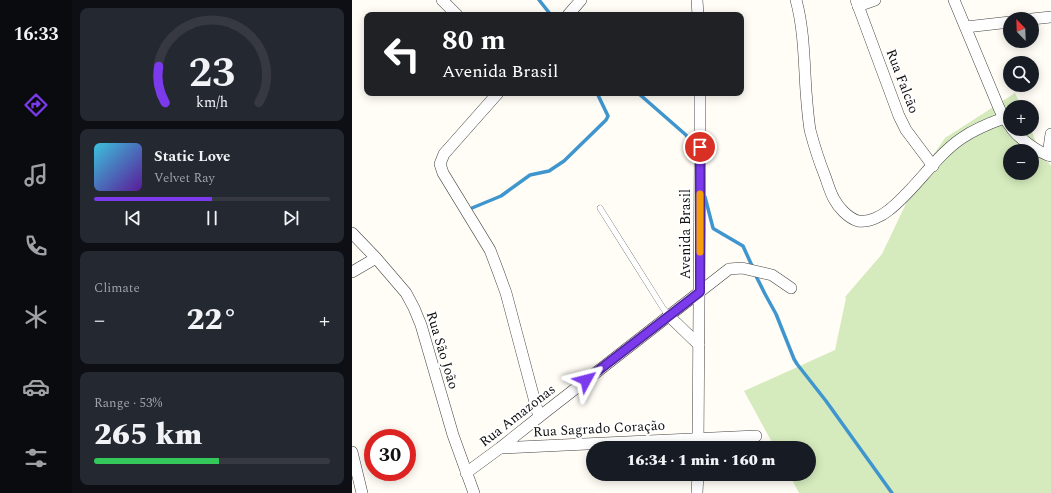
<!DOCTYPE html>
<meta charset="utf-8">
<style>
body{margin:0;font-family:Spectral,serif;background:#242831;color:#f1f3f6;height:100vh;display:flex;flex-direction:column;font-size:15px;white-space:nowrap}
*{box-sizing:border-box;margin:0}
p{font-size:13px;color:#9ea1a6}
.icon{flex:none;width:22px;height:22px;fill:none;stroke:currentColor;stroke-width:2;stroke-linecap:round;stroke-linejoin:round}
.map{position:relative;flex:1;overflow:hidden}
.side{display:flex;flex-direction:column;gap:8px;padding:8px;background:#0d0f14;width:280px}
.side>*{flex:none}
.top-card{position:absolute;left:12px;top:12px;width:380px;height:84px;border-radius:8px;box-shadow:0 2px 10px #0003;background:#202124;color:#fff;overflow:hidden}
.needle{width:26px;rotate:337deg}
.buttons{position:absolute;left:651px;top:12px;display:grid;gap:8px}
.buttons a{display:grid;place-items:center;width:36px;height:36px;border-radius:50%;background:#171b24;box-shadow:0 2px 10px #0003;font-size:20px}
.speed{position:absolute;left:12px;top:429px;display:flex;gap:8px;font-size:20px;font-weight:700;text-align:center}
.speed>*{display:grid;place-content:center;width:52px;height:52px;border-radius:50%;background:#171b24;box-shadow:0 2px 10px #0003;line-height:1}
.speed .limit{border:6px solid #d22;background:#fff;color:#111}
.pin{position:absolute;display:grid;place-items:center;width:34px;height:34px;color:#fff;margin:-17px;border:2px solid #fff;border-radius:50%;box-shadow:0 1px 4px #0007}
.me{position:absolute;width:44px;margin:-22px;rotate:52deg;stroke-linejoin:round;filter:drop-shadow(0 0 3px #0008)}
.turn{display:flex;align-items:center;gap:14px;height:84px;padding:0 12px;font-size:18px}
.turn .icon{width:52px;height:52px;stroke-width:2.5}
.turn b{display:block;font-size:28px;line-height:34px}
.big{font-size:30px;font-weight:800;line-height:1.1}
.side .widget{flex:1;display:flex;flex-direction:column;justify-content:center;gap:6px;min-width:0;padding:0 14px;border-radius:8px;background:#242831}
.side .dial{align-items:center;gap:0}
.dial svg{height:104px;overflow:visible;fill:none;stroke:#363941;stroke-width:7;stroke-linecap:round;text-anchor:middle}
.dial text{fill:#f1f3f6;stroke:none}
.song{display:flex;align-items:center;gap:12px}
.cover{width:48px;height:48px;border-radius:6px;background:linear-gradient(135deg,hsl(190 70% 55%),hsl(270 70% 35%))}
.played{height:4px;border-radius:2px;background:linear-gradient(90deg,#7c3aed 50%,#363941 50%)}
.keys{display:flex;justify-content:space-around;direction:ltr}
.heat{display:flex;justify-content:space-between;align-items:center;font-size:22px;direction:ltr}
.charge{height:6px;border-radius:3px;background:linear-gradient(90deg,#34c759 53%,#363941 0)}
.trip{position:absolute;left:234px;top:441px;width:230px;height:40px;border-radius:20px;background:#171b24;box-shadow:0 2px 10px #0003;font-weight:800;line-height:40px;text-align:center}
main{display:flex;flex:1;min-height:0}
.dock{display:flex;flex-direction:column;width:72px;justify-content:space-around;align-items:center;background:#090b0e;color:#9ea1a6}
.dock .icon{width:28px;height:28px}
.dock .active{color:#7c3aed}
.dock b{font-size:18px;color:#f1f3f6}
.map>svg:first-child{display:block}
.green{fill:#d5ebbd;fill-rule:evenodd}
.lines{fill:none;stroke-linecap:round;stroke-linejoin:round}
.stream{stroke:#3f96cf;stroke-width:3.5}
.lane-casing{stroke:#444;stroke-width:6}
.street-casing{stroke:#444;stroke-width:12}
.lane{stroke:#fff;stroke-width:5.5}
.street{stroke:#fff;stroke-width:11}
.route-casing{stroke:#51269a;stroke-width:10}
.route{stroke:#7c3aed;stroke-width:7}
.slow{stroke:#f59e0b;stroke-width:7}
.labels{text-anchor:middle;stroke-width:4;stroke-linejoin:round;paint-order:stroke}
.street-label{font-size:14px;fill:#111;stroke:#fff}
</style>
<main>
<nav class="dock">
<b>16:33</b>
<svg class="icon active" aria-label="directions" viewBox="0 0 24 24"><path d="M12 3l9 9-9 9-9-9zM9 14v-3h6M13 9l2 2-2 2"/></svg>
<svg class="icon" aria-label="music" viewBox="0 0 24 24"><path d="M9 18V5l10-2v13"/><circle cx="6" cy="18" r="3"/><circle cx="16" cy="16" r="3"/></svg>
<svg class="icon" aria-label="phone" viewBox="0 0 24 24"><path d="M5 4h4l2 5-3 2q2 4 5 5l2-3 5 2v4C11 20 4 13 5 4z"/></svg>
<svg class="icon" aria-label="climate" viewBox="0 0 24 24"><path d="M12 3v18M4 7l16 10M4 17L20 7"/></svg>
<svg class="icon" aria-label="car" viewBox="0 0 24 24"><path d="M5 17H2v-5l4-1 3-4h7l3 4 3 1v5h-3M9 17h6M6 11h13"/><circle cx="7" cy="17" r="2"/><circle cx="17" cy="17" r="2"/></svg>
<svg class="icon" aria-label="filters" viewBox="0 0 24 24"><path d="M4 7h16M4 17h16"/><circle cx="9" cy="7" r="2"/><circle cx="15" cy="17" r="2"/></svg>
</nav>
<section class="side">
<div class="widget dial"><svg viewBox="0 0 100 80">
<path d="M14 69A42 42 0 1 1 86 69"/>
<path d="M14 69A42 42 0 0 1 9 41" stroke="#7c3aed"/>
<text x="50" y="56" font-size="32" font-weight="700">23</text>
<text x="50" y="72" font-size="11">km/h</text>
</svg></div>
<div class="widget">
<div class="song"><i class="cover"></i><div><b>Static Love</b><p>Velvet Ray</p></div></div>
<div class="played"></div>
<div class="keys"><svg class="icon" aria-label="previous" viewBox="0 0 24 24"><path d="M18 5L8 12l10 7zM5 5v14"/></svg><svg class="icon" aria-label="pause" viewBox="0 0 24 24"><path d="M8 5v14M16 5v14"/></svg><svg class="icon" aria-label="next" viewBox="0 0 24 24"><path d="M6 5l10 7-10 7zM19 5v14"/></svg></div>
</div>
<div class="widget"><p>Climate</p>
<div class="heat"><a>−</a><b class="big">22°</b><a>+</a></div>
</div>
<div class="widget"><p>Range · 53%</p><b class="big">265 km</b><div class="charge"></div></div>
</section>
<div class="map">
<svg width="699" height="493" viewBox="0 0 699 493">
<rect width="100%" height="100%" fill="#fffdf5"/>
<!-- green -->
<path class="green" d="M663,93L669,107H658V129H679L686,148L699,166V493H447L437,474H457V448H423L392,391L483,350L494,298L493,297L530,254L568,174L593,138ZM658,151H680V173H658Z"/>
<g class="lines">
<!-- stream -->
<g class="stream">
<path d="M187,0L199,15"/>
<path d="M286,93L334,135L339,144L343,160"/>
<path d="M353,197L361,228L362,229L391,246L401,268"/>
<path d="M120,208L149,196L178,175L197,171L212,161L254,120L256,116L245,93"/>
<path d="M403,274L413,294L424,314L442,359L445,364L474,401L540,493"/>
</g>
<defs>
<path id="lane" d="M248,208L311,308L317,316"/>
<g id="street">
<path d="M90,0L105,15"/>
<path d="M345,0L346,15"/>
<path d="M444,0C452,29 452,61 454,91C455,104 456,117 458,130C462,145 467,161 473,176C476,184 478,192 482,199C486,207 496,218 506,221C516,223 530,216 537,210C564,189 583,156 610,138C623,129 638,123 652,118"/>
<path d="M504,0L547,116L554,130L581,166"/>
<path d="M602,0L647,108L652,118L658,126"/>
<path d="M506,6L523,0"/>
<path d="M216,15L229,0"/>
<path d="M680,19L699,17"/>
<path d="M614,27L658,22"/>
<path d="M146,93L92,154L88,164L91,173L138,250L146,271L154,293L187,417"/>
<path d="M660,129C668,139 687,153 699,156"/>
<path d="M696,155L699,134"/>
<path d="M0,233L24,258L54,293L62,308L69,325L101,435L122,493"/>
<path d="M0,272L24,258"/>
<path d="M317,316L347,345"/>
<path d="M148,448L404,436"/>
<path d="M346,448L348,161V93"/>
<path d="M0,452L10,493"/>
<path d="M114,473L148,448L187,417L377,269L390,268L420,275L439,288"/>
<path d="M345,493L346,474"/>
</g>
</defs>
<!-- lane casing -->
<use href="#lane" class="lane-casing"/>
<!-- street casing -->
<use href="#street" class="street-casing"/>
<!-- lane -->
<use href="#lane" class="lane"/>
<!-- street -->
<use href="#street" class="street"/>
</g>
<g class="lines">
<defs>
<path id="route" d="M234,380L348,292V147"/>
</defs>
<!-- route casing -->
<use href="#route" class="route-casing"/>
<!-- route -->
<use href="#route" class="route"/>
<!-- slow -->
<path class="slow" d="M348,252V194"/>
</g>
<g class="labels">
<!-- street labels -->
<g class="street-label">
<text transform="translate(551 81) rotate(69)" y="5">Rua Falcão</text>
<text transform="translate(333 234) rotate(-90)" y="5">Avenida Brasil</text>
<text transform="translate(91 350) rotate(73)" y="5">Rua São João</text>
<text transform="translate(165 415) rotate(-38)" y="5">Rua Amazonas</text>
<text transform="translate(247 428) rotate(-3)" y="5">Rua Sagrado Coração</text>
</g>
</g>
</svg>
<div class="buttons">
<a><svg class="needle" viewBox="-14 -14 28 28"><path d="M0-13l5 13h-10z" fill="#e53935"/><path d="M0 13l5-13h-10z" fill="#9ea1a6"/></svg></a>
<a><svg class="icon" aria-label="search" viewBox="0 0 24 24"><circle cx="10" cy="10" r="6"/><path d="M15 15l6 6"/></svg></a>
<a>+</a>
<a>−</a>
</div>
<div class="speed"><div class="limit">30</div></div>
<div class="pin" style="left:348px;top:147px;background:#d93025"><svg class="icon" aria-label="arrive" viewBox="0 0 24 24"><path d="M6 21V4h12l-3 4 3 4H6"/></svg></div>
<svg class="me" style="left:234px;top:380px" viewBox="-20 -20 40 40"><path d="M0-17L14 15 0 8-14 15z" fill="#7c3aed" stroke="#fff" stroke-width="4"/></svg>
<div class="trip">16:34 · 1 min · 160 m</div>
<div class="top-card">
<div class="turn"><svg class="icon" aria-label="left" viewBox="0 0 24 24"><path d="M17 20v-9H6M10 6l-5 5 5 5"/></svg><div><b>80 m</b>Avenida Brasil</div></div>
</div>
</div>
</main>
